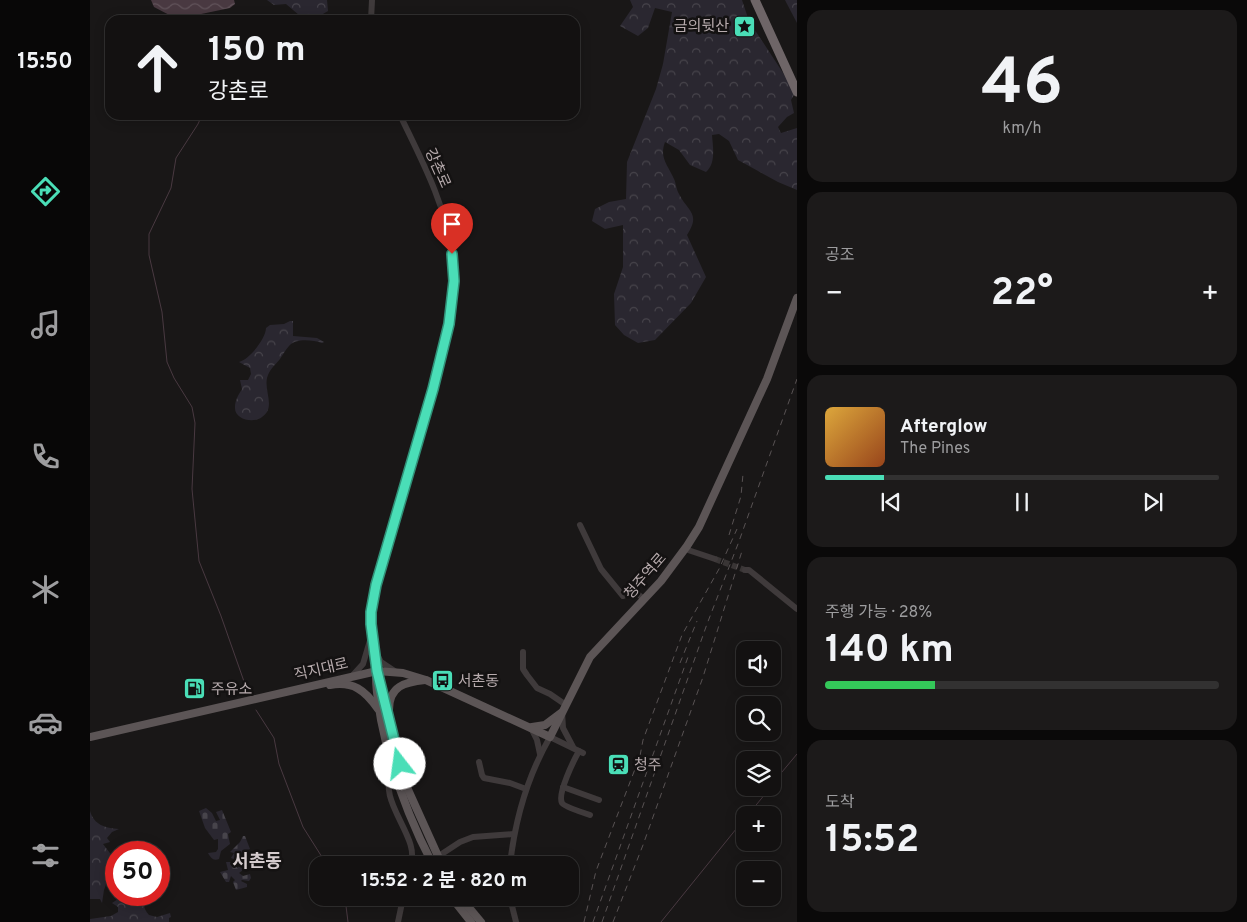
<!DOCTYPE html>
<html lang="ko">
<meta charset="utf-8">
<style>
body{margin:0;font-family:Overpass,"Noto Sans KR",sans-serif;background:#1c1a1a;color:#f1f3f6;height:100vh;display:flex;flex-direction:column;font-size:19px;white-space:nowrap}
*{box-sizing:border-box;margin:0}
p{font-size:16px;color:#9d9d9f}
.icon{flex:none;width:28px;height:28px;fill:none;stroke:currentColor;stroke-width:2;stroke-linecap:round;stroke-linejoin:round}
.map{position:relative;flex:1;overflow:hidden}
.panel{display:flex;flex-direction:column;gap:10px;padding:10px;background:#0a0909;width:450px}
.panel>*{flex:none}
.hud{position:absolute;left:15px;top:15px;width:475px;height:105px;border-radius:15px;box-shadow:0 2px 12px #0003,0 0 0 1px #323131;background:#131111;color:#f1f3f6;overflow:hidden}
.fabs{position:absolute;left:646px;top:641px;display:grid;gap:10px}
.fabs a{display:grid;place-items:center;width:45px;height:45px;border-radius:10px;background:#131111;box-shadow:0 2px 12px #0003,0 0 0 1px #323131;font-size:25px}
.speed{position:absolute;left:15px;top:841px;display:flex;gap:10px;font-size:25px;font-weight:700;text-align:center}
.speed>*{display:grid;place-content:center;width:65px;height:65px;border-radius:50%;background:#131111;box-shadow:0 2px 12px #0003,0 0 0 1px #323131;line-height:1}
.speed .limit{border:8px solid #d22;background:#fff;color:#111}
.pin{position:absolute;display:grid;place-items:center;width:42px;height:42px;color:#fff;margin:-51px -21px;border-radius:50% 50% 50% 0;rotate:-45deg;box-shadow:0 0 5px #0007}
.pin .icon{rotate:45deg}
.me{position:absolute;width:55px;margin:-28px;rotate:345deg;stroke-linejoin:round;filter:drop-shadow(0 0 4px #0008)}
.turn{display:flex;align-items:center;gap:18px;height:105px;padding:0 20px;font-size:22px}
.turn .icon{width:65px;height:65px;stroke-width:2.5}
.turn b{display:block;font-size:35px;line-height:42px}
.big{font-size:38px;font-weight:700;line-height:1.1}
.panel .card{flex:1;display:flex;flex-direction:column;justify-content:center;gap:8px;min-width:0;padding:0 18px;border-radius:15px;background:#1c1a1a}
.panel .dial{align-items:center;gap:0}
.dial b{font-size:65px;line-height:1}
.song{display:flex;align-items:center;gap:15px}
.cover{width:60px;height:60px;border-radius:8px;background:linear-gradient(135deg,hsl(40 70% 55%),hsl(20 70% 35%))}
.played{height:5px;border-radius:2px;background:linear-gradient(90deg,#4adeb7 15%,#323131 15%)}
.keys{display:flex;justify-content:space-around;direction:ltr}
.heat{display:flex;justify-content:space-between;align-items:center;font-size:28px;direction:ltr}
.charge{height:8px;border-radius:4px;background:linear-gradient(90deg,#34c759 28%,#323131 0)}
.trip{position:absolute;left:219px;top:856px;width:270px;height:50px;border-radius:15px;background:#131111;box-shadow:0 2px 12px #0003,0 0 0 1px #323131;font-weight:700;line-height:50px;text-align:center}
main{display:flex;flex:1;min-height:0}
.menu{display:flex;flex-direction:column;width:90px;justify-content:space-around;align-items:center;background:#080707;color:#9d9d9f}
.menu .icon{width:35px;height:35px}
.menu .selected{color:#4adeb7}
.menu b{font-size:22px;color:#f1f3f6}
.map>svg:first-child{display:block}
.forest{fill:url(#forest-crowns)}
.cemetery{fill:url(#cemetery-stones)}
.water{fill:url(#water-waves)}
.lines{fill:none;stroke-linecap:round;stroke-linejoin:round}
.stream{stroke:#493941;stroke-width:1}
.minor-tunnel{stroke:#393535;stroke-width:6;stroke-dasharray:6 3;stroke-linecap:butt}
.minor{stroke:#3f3a3b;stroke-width:6}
.major{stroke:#5c5556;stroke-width:8}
.highway{stroke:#6e6567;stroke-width:9}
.rail{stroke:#585253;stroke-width:1;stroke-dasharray:6 5;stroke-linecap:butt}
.route-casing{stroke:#309077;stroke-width:12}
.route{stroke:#4adeb7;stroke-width:9}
.labels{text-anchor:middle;stroke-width:5;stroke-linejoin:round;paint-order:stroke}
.poi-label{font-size:15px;fill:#b7abad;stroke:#141212;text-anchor:start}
.street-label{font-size:15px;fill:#b7abad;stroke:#141212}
.quarter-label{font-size:18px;font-weight:bold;fill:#d4cbcd;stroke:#141212}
</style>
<main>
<nav class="menu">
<b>15:50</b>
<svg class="icon selected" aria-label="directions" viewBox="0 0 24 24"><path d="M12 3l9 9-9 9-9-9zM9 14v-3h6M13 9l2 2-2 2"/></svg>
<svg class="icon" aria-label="music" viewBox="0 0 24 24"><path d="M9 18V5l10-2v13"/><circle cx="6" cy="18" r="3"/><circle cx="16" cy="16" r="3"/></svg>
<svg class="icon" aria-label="phone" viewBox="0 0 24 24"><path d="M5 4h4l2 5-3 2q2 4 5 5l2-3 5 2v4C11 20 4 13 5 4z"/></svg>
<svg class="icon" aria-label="climate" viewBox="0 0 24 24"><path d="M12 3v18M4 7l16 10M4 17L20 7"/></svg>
<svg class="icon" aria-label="car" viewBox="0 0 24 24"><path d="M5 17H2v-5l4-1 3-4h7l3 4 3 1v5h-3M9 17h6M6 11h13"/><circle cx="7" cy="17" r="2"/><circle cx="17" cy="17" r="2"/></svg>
<svg class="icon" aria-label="filters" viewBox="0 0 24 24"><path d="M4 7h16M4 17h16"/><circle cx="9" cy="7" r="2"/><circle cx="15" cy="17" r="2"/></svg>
</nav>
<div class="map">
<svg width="707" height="922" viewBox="0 0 707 922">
<defs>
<pattern id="forest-crowns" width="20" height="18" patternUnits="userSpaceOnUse" patternTransform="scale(1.25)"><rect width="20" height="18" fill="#2a2730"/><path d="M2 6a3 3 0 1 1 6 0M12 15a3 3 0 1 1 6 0" fill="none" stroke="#47444b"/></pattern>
<pattern id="cemetery-stones" width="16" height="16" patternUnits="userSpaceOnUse" patternTransform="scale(1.25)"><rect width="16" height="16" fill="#2a2730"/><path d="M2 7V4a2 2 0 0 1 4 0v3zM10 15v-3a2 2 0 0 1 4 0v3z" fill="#47444b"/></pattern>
<pattern id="water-waves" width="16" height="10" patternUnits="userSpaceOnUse" patternTransform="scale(1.25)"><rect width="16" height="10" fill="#493941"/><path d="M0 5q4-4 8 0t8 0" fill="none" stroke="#61535a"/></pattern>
</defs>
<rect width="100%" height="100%" fill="#191717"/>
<!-- forest -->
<g class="forest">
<path d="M177,0H237L238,11C214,25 216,20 196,4L184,5Z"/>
<path d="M540,0H652L659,21L699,82L704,95L701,100L704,113L697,117L688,127L691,133L707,128V190L688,182L648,160L639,141L629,134L622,135C623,148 626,163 616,172L600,165L589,150L575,142C569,158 578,165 584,179C586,183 586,189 589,194C598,212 611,213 597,235L616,277L601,303L565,340L548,343L534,335L525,325L524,294L533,267V225L515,229L502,221L505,209L519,202L536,199L537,162L566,89L573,64L582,12L565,8L558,28L548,36L530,26L543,7Z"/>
<path d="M695,0H707V23L696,2Z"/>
<path d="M200,321H203V336L227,338L234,342L232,343C222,340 206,338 199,346C195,350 193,355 190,359C185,365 179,370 177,378C174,392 186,407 172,417C163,424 144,419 145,407C145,400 149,394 152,389L150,380H158L161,374L160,368L149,362C160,359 176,338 176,328L180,325L194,324Z"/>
<path d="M0,811C4,825 15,828 29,829L22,832L17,838L20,842L13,844L26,861V865L18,879L14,890L12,903L10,899H0Z"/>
<path d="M34,895H58C52,902 53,908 59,915L67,917L80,913L81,917L79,918V922H0V919L21,916L28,912V907L22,903Z"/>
</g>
<!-- cemetery -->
<g class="cemetery">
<path d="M116,808L122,813L126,821L130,820L126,812L132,810L141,832L138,834L140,844L131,851L129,859C123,861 121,858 118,853L126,852L128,849V839L124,840L115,828L109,811Z"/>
<path d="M153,836H155L160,849L153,851L151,856L154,859L157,858L160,867L153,870L149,873L153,876L160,874L161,878L159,881L152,880L151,881L157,884V887L146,890L143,882L145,880L141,876L139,882H136L130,872L138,870L136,862H145L147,868L151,865L149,861L141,858L144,853L140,852L150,842Z"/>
</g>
<!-- water -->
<path class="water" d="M61,0H144L145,4L140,8L87,19L64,7Z"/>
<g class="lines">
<!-- stream -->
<g class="stream">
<path d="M112,115L108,124L86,158L81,188L59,234V255L72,312L77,362L84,378L102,407L105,423L102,489L109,561L131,616L157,690"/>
<path d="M166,710L184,738L189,764L213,827L237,865"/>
<path d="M682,784L707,754"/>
<path d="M658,815L680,788"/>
<path d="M255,898L258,922"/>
<path d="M571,922L655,818"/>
</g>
<!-- minor-tunnel -->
<path class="minor-tunnel" d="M625,559L655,570"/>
<!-- minor -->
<g class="minor">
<path d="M281,20L282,0"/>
<path d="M490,525L511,569L533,596L544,591L554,599"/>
<path d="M595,549L625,559"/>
<path d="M655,570H659L707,609"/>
<path d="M433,652V669L437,675L447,688L460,694L476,705"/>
<path d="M286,653L291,662L306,672"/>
<path d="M287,671L281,624L283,598C300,520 329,445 348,368C358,330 368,293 362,253C355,203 331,159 310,115"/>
<path d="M262,676L273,664L281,637"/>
<path d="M472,712L473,728L483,747"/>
<path d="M441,728L447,740L450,754"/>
<path d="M489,751C484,760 467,794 472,803C474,807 495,813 500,815"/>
<path d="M389,762L392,775L394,778L420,783L436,789"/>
<path d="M304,772C283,798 333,839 320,865"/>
<path d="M473,787L509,800"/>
<path d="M335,865L370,842L383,837L424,834"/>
<path d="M420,865C425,820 437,777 460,737L493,753"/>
<path d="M420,898L426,922"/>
<path d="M308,922L313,898"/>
</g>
<!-- major -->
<g class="major">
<path d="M287,671L315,783L352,865"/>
<path d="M286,678C286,692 289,706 291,720C301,771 319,819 343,865"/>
<path d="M240,685C263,681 275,690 288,709"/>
<path d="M299,710C299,686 315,682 335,680"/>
<path d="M442,727L455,725L471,713"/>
<path d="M0,737L287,671L313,673L336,680L460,737L500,657L571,581L597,546L609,527L677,379L707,298"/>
<path d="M362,898L381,922"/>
<path d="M371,898L391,922"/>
</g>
<!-- highway -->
<path class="highway" d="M665,0L707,92"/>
<!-- rail -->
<g class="rail">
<path d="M639,535L651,496L653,474"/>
<path d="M590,663L607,621"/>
<path d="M494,922L506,871L550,756L553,740L592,635L629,569L647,529"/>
<path d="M503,922L598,657"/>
<path d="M512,922L617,624L648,544L707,379"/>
<path d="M523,922L553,845L613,677L652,551"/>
</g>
</g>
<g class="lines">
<defs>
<path id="route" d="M310,764L287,671L281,624V612L286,585L343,389L359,324L364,281L362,254"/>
</defs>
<!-- route casing -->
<use href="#route" class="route-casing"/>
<!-- route -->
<use href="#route" class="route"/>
</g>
<!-- icons -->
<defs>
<symbol id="sight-square" viewBox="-11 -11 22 22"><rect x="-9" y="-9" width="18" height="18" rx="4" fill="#4adeb7" stroke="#141212"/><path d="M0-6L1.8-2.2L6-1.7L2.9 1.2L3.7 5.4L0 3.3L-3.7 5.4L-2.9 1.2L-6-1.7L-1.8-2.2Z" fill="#111"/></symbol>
<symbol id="bus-square" viewBox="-11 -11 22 22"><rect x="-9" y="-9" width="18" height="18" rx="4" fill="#4adeb7" stroke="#141212"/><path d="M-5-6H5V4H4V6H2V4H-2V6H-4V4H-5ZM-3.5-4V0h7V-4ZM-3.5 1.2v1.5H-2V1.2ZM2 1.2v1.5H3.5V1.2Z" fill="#111"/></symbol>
<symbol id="fuel-square" viewBox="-11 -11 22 22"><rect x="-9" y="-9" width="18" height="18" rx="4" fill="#4adeb7" stroke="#141212"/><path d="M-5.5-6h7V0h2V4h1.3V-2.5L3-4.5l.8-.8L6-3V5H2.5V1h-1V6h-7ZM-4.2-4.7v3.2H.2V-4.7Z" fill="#111"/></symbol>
<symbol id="station-square" viewBox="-11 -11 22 22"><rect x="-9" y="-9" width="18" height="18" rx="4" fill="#4adeb7" stroke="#141212"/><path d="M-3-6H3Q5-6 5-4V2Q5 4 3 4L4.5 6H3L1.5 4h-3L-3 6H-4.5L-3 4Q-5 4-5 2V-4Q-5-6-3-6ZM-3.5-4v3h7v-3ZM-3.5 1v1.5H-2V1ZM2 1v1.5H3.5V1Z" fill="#111"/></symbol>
</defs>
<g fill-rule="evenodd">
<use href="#sight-square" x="642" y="14" width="25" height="25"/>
<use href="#bus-square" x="340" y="668" width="25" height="25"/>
<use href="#fuel-square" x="92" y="676" width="25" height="25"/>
<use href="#station-square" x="516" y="752" width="25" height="25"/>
</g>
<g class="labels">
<!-- poi labels -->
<g class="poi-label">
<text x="639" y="31" text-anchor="end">금의뒷산</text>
<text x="368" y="686">서촌동</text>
<text x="121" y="694">주유소</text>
<text x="544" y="770">청주</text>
</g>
<!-- street labels -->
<g class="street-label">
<text transform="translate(348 168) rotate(66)" y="5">강촌로</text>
<text transform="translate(555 576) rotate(-49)" y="5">청주역로</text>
<text transform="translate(231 669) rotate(-13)" y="5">직지대로</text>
</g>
<!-- quarter labels -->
<g class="quarter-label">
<text x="167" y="867">서촌동</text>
</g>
</g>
</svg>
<div class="fabs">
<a><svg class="icon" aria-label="sound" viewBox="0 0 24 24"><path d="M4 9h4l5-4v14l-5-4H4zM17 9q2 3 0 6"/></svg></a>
<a><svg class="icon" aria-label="search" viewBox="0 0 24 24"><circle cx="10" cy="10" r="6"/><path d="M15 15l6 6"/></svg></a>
<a><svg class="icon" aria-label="layers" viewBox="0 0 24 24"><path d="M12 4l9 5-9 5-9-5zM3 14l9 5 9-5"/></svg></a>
<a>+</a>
<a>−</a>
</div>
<div class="speed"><div class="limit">50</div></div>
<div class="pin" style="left:362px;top:254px;background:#d93025"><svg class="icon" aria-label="arrive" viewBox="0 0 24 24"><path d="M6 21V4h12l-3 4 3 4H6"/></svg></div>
<svg class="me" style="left:310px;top:764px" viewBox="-20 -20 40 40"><circle r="19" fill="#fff"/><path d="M0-13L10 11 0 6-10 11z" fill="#4adeb7"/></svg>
<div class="trip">15:52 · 2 분 · 820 m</div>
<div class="hud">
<div class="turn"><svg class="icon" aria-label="ahead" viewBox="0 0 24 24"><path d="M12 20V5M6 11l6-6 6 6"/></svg><div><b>150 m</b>강촌로</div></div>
</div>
</div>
<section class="panel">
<div class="card dial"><b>46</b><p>km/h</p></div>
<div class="card"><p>공조</p>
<div class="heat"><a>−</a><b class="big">22°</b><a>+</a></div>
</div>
<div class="card">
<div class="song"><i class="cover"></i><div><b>Afterglow</b><p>The Pines</p></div></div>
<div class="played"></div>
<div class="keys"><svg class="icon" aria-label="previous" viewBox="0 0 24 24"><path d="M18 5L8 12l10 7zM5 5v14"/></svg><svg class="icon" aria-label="pause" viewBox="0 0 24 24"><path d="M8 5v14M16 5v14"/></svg><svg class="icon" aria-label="next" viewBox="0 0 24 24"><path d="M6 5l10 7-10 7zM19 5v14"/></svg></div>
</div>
<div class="card"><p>주행 가능 · 28%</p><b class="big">140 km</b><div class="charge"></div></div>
<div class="card"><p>도착</p><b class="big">15:52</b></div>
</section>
</main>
